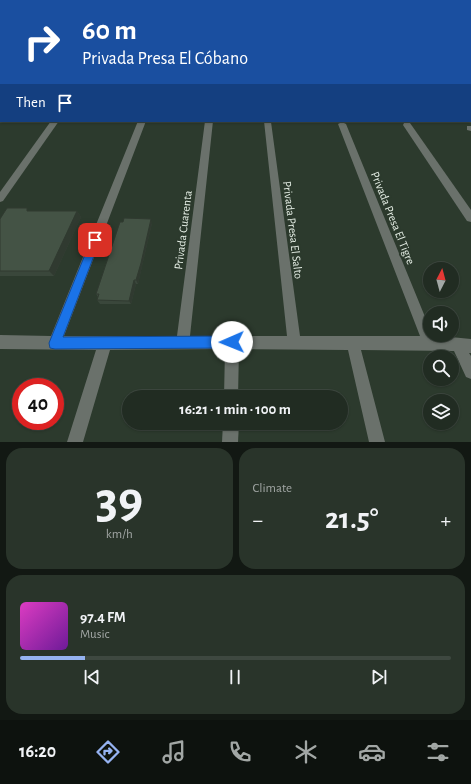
<!DOCTYPE html>
<meta charset="utf-8">
<style>
body{margin:0;font-family:"Alegreya Sans",sans-serif;background:#29342a;color:#f1f3f6;height:100vh;display:flex;flex-direction:column;font-size:15px;white-space:nowrap}
*{box-sizing:border-box;margin:0}
p{font-size:13px;color:#a2a7a5}
.icon{flex:none;width:22px;height:22px;fill:none;stroke:currentColor;stroke-width:2;stroke-linecap:round;stroke-linejoin:round}
.map{position:relative;height:442px;overflow:hidden}
.details{display:flex;flex-direction:column;gap:6px;padding:6px;background:#121813;flex:1}
.details>*{flex:none}
.banner{position:absolute;left:0px;top:0px;width:471px;height:122px;box-shadow:0 1px 3px #0004,0 0 0 1px #3e4840;background:#1a4fa0;color:#fff;overflow:hidden}
.needle{width:26px;rotate:6deg}
.tools{position:absolute;left:423px;top:262px;display:grid;gap:8px}
.tools a{display:grid;place-items:center;width:36px;height:36px;border-radius:50%;background:#212c22;box-shadow:0 1px 3px #0004,0 0 0 1px #3e4840;font-size:20px}
.speed{position:absolute;left:12px;top:378px;display:flex;gap:8px;font-size:20px;font-weight:700;text-align:center}
.speed>*{display:grid;place-content:center;width:52px;height:52px;border-radius:50%;background:#212c22;box-shadow:0 1px 3px #0004,0 0 0 1px #3e4840;line-height:1}
.speed .limit{border:6px solid #d22;background:#fff;color:#111}
.pin{position:absolute;display:grid;place-items:center;width:34px;height:34px;color:#fff;margin:-17px;border-radius:8px;box-shadow:0 2px 6px #0006}
.me{position:absolute;width:44px;margin:-22px;rotate:269deg;stroke-linejoin:round;filter:drop-shadow(0 0 3px #0008)}
.turn{display:flex;align-items:center;gap:14px;height:84px;padding:0 16px;font-size:18px}
.turn .icon{width:52px;height:52px;stroke-width:2.5}
.turn b{display:block;font-size:28px;line-height:34px}
.then{display:flex;align-items:center;height:38px;padding:0 16px;background:#0003;gap:8px;font-size:15px}
.big{font-size:30px;font-weight:700;line-height:1.1}
.details .card{flex:1;display:flex;flex-direction:column;justify-content:center;gap:6px;min-width:0;padding:0 14px;border-radius:16px;background:#29342a}
.details .dial{align-items:center;gap:0}
.dial b{font-size:52px;line-height:1}
.song{display:flex;align-items:center;gap:12px}
.cover{width:48px;height:48px;border-radius:6px;background:linear-gradient(135deg,hsl(310 70% 55%),hsl(280 70% 35%))}
.played{height:4px;border-radius:2px;background:linear-gradient(90deg,#95b2f1 15%,#3e4840 15%)}
.keys{display:flex;justify-content:space-around;direction:ltr}
.heat{display:flex;justify-content:space-between;align-items:center;font-size:22px;direction:ltr}
.details .tiles{flex:1;display:grid;gap:6px;grid-template-columns:1fr 1fr}
.card:last-child{grid-column:span 2}
.trip{position:absolute;left:122px;top:390px;width:226px;height:40px;border-radius:20px;background:#212c22;box-shadow:0 1px 3px #0004,0 0 0 1px #3e4840;font-weight:700;line-height:40px;text-align:center}
.tab-bar{display:flex;height:64px;justify-content:space-around;align-items:center;background:#0d120e;color:#a2a7a5}
.tab-bar .icon{width:28px;height:28px}
.tab-bar .on{color:#95b2f1}
.tab-bar b{font-size:18px;color:#f1f3f6}
.map>svg:first-child{display:block}
.lines{fill:none;stroke-linecap:round;stroke-linejoin:round}
.minor{fill:#6a716b;fill-rule:evenodd}
.wall{fill:#3a473b}
.shaded-wall{fill:#303a30}
.building{fill:#445345;stroke:#303a30}
.route{fill:#1a73e8;stroke:#114b97}
.labels{text-anchor:middle;stroke-width:4;stroke-linejoin:round;paint-order:stroke}
.street-label{font-size:12px;fill:#e5eee5;stroke:#2c3a2d}
</style>
<div class="map">
<svg width="471" height="442" viewBox="0 0 471 442">
<rect width="100%" height="100%" fill="#2c3a2d"/>
<g class="lines">
<!-- minor -->
<g class="minor">
<rect x="174" y="0" width="4" height="1"/>
<path d="M243,0H310L309,1Z"/>
<rect x="0" y="46" width="1" height="4"/>
<rect x="470" y="53" width="1" height="4"/>
<rect x="0" y="94" width="1" height="4"/>
<rect x="470" y="114" width="1" height="4"/>
<path d="M51,121H59L3,201L0,202V192Z"/>
<path d="M138,121H146L64,336H177L205,121H213L190,336H287L264,121L271,122L300,336H420L338,124L342,122L346,124L430,329V335L471,339V353H469L471,356V379L466,377L454,351L361,350L385,442H369L348,350L239,349L238,397H224L225,349L110,350L83,442H67L96,350L0,349V335L51,336Z"/>
<path d="M404,123H410L471,210V222L467,221L403,125Z"/>
<path d="M467,126H471V131L467,130Z"/>
<path d="M223,423H239L238,442H222Z"/>
</g>
</g>
<!-- wall -->
<g class="wall">
<path d="M0,0H159V1H1V45H0Z"/>
<path d="M471,20V48L470,47V21Z"/>
<path d="M30,211H77L81,217L54,276H0V219Z"/>
<path d="M152,223L142,266L138,284H136L131,304H100L97,300L98,297L96,294Z"/>
</g>
<!-- shaded-wall -->
<g class="shaded-wall">
<path d="M77,211L81,217L54,276L49,271Z"/>
<path d="M151,219L152,223L138,284L136,280Z"/>
<path d="M134,280L136,284L131,304L129,301Z"/>
</g>
<!-- building -->
<g class="building">
<path d="M0,0H157L156,1H1V39H0Z"/>
<rect x="181" y="0" width="28" height="1"/>
<rect x="231" y="0" width="27" height="1"/>
<path d="M471,20V39H470V21Z"/>
<path d="M7,208H27V211H77L49,271H0V219Z"/>
<path d="M124,218L151,219L141,263L136,280H134L129,301L97,300L99,294H96L120,222H123Z"/>
</g>
<!-- route -->
<path class="route" d="M95,236L99,237L100,240L63,337L232,336L236,338L238,342L236,346L232,348L55,349L50,348L49,343L91,240L92,237Z"/>
<g class="labels">
<!-- street labels -->
<g class="street-label">
<text transform="translate(393 218) rotate(68)" y="4">Privada Presa El Tigre</text>
<text transform="translate(183 230) rotate(-83)" y="4">Privada Cuarenta</text>
<text transform="translate(293 230) rotate(83)" y="4">Privada Presa El Salto</text>
</g>
</g>
</svg>
<div class="tools">
<a><svg class="needle" viewBox="-14 -14 28 28"><path d="M0-13l5 13h-10z" fill="#e53935"/><path d="M0 13l5-13h-10z" fill="#a2a7a5"/></svg></a>
<a><svg class="icon" aria-label="sound" viewBox="0 0 24 24"><path d="M4 9h4l5-4v14l-5-4H4zM17 9q2 3 0 6"/></svg></a>
<a><svg class="icon" aria-label="search" viewBox="0 0 24 24"><circle cx="10" cy="10" r="6"/><path d="M15 15l6 6"/></svg></a>
<a><svg class="icon" aria-label="layers" viewBox="0 0 24 24"><path d="M12 4l9 5-9 5-9-5zM3 14l9 5 9-5"/></svg></a>
</div>
<div class="speed"><div class="limit">40</div></div>
<div class="pin" style="left:95px;top:240px;background:#d93025"><svg class="icon" aria-label="arrive" viewBox="0 0 24 24"><path d="M6 21V4h12l-3 4 3 4H6"/></svg></div>
<svg class="me" style="left:232px;top:342px" viewBox="-20 -20 40 40"><circle r="19" fill="#fff"/><path d="M0-13L10 11 0 6-10 11z" fill="#1a73e8"/></svg>
<div class="trip">16:21 · 1 min · 100 m</div>
<div class="banner">
<div class="turn"><svg class="icon" aria-label="right" viewBox="0 0 24 24"><path d="M7 20v-9h11M14 6l5 5-5 5"/></svg><div><b>60 m</b>Privada Presa El Cóbano</div></div>
<div class="then">Then<svg class="icon" aria-label="arrive" viewBox="0 0 24 24"><path d="M6 21V4h12l-3 4 3 4H6"/></svg></div>
</div>
</div>
<section class="details">
<div class="tiles">
<div class="card dial"><b>39</b><p>km/h</p></div>
<div class="card"><p>Climate</p>
<div class="heat"><a>−</a><b class="big">21.5°</b><a>+</a></div>
</div>
<div class="card">
<div class="song"><i class="cover"></i><div><b>97.4 FM</b><p>Music</p></div></div>
<div class="played"></div>
<div class="keys"><svg class="icon" aria-label="previous" viewBox="0 0 24 24"><path d="M18 5L8 12l10 7zM5 5v14"/></svg><svg class="icon" aria-label="pause" viewBox="0 0 24 24"><path d="M8 5v14M16 5v14"/></svg><svg class="icon" aria-label="next" viewBox="0 0 24 24"><path d="M6 5l10 7-10 7zM19 5v14"/></svg></div>
</div>
</div>
</section>
<nav class="tab-bar">
<b>16:20</b>
<svg class="icon on" aria-label="directions" viewBox="0 0 24 24"><path d="M12 3l9 9-9 9-9-9zM9 14v-3h6M13 9l2 2-2 2"/></svg>
<svg class="icon" aria-label="music" viewBox="0 0 24 24"><path d="M9 18V5l10-2v13"/><circle cx="6" cy="18" r="3"/><circle cx="16" cy="16" r="3"/></svg>
<svg class="icon" aria-label="phone" viewBox="0 0 24 24"><path d="M5 4h4l2 5-3 2q2 4 5 5l2-3 5 2v4C11 20 4 13 5 4z"/></svg>
<svg class="icon" aria-label="climate" viewBox="0 0 24 24"><path d="M12 3v18M4 7l16 10M4 17L20 7"/></svg>
<svg class="icon" aria-label="car" viewBox="0 0 24 24"><path d="M5 17H2v-5l4-1 3-4h7l3 4 3 1v5h-3M9 17h6M6 11h13"/><circle cx="7" cy="17" r="2"/><circle cx="17" cy="17" r="2"/></svg>
<svg class="icon" aria-label="filters" viewBox="0 0 24 24"><path d="M4 7h16M4 17h16"/><circle cx="9" cy="7" r="2"/><circle cx="15" cy="17" r="2"/></svg>
</nav>
